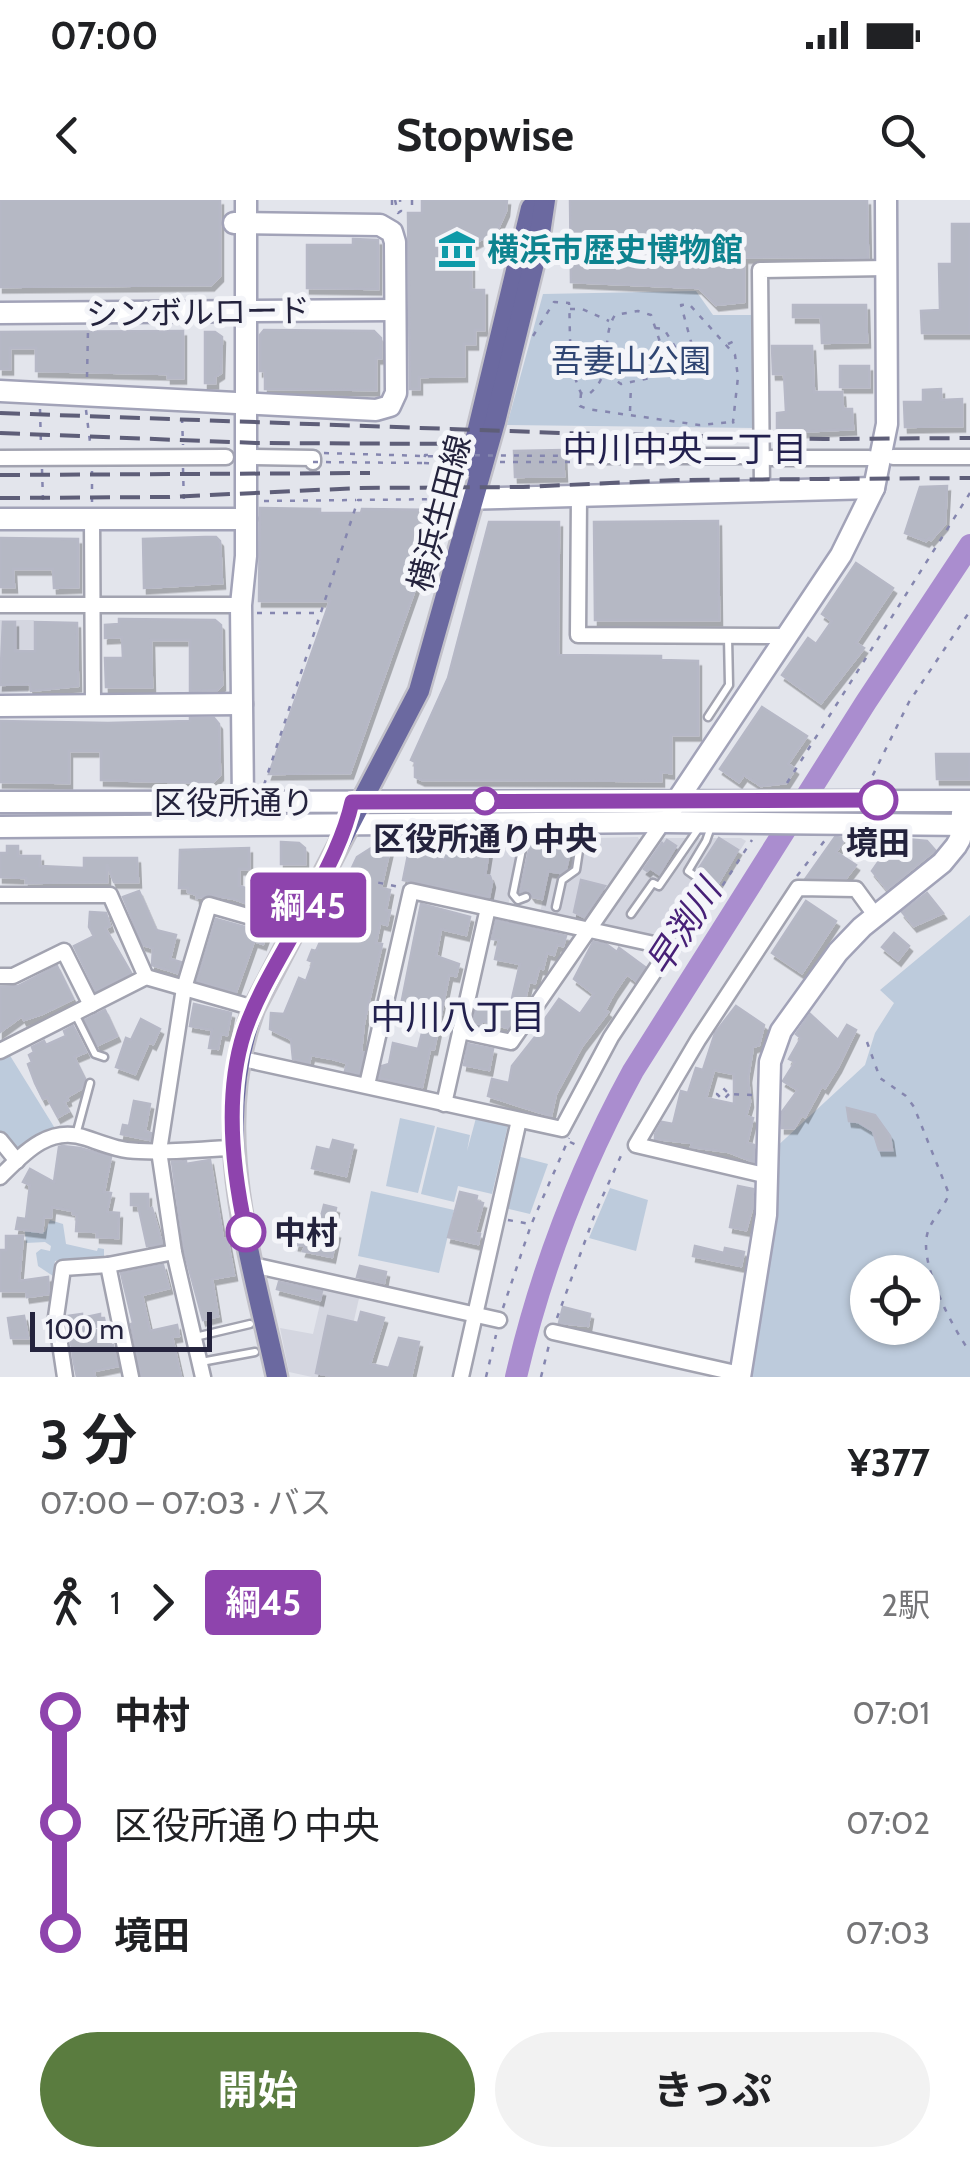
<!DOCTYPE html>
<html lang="ja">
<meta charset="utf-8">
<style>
body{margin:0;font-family:Cabin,"Noto Sans JP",sans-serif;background:#f2f2f2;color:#202124;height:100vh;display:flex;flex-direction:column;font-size:38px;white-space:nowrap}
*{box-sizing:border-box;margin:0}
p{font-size:32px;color:#757577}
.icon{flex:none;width:55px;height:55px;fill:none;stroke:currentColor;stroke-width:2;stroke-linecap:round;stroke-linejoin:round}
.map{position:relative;height:1177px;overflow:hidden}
.sheet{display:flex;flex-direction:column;background:#fff;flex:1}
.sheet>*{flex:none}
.badge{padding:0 20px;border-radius:8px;font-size:35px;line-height:65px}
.tools{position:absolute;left:850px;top:1055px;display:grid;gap:20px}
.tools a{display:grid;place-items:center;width:90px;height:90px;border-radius:50%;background:#fff;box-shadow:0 2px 8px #0004;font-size:50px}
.scale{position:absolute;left:30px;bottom:25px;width:182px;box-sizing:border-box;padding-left:10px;border:5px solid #24233d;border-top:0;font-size:28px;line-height:35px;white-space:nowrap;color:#24233d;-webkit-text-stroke:8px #f4f5f9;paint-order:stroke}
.map>.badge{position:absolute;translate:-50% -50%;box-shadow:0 0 0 5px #fff}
.legs{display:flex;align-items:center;gap:15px;height:110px;padding:0 40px;font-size:32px}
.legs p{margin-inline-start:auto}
.overview{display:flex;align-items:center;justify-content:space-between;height:170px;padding:0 40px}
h1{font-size:55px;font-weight:700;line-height:75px}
.action{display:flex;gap:20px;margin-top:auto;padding:20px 40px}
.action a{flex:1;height:115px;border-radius:60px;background:#5a7c3f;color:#fff;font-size:40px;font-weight:700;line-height:115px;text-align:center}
.action a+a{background:#f2f2f2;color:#202124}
ul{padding:0 40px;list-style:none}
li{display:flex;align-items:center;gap:35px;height:110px;font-size:38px}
li i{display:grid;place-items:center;width:15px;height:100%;margin:0 12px;background:currentColor}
li i::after{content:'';width:25px;height:25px;margin:-12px;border:8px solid;border-radius:50%;background:#fff}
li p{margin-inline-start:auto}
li:first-child i{background:linear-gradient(#0000 50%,currentColor 0)}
li:last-child i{background:linear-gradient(currentColor 50%,#0000 0)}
.status{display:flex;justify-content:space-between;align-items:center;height:70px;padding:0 50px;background:#fff;direction:ltr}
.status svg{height:28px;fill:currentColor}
header{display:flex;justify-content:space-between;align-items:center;height:130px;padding:0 40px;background:#fff;font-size:45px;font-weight:700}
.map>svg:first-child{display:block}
.built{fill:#d4d6e0}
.green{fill:#bdcbdc;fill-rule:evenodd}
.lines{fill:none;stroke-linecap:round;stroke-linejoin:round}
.river{stroke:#aa8dcf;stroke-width:22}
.building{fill:#b5b8c4;stroke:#b6b8c6;stroke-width:2.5;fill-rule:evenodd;filter:url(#shadow)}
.lane-casing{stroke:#a2a3b0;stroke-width:11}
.street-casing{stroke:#a2a3b0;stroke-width:19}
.secondary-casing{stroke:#a2a3b8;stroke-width:25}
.primary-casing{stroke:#c2c1c9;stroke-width:25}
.path{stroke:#8586af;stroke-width:2.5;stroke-dasharray:5 8;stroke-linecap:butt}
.lane{stroke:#fff;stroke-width:6}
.street{stroke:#fff;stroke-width:14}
.secondary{stroke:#fff;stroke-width:20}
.primary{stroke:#6b69a0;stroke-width:20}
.rail{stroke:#5e5e78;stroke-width:4;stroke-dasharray:20 10;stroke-linecap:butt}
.path-bridge{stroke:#8586af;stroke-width:2.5;stroke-dasharray:5 8;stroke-linecap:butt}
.line-1-casing{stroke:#fff;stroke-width:22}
.line-1{stroke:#8e44ad;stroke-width:15}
.stop-1-dot{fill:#fff;stroke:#8e44ad;stroke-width:5}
.labels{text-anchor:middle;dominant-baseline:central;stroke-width:10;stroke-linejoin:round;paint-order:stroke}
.culture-label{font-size:32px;font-weight:bold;fill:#0d838f;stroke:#f4f5f9;text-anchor:start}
.street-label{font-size:32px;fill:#24233d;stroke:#f4f5f9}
.park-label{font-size:32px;fill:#2f4572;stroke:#f4f5f9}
.stop-label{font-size:32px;font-weight:bold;fill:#24233d;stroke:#f4f5f9}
.neighbourhood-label{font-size:35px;fill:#22204e;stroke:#f4f5f9}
.water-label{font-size:35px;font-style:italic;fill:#472077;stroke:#f4f5f9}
</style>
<div class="status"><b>07:00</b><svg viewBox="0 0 49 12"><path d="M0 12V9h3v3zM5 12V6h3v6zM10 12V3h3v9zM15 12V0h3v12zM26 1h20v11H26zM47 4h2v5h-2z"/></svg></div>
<header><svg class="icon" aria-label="back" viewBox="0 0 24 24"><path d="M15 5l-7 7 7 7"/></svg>Stopwise<svg class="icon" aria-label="search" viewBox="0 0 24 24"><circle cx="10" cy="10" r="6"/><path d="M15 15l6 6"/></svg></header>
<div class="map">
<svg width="970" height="1177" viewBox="0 0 970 1177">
<defs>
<filter id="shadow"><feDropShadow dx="3" dy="5.5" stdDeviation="0" flood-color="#0004"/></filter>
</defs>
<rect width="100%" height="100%" fill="#e3e5ec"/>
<g class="built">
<polygon points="0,420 34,420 34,449 1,450 28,451 28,492 0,493"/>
<polygon points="638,637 641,644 588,720 582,722 540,713 556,639"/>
<polygon points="656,638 741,638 746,641 679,745 602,726 600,721"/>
<polygon points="522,640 508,706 469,698 481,641"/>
<polygon points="324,1087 360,1094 341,1177 312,1177 289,1172 280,1128 313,1134"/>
</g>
<g class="green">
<polygon points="696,91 713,115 753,115 755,228 507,225 543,94"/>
<path d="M970,715V1177H745L773,950L865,865L875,833L894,803L880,790ZM868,1072H922V1128H868Z"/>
<polygon points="9,854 56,930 33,939 17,953 0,931 0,856"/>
<polygon points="400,918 435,926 418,993 386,986"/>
<polygon points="476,918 508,925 492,994 458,986 454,1002 421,994 437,927 470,935 467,951"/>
<polygon points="517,956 548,964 530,1014 505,1008"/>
<polygon points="610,988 648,1000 636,1051 589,1038"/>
<polygon points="371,991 454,1010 439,1073 358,1056"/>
<polygon points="50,1020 63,1024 66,1044 97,1051 98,1048 104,1049 104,1057 55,1061 53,1076 38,1066 36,1053 41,1049 50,1051 51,1046 45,1042 26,1043 25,1031 45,1032"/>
</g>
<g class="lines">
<path class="river" d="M516,1177C541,1069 580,968 633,871L866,502L970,345"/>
</g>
<g class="building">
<polygon points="0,0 220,0 220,76 211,85 0,87"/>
<polygon points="422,0 507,0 506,11 497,31 471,45 471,90 484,90 484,130 475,130 475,144 464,144 464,176 419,177 419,189 410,189 408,13 422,13"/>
<polygon points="570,0 867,0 868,58 744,57 744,102 716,105 699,88 571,82"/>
<polygon points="952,24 970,24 970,133 922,133 921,111 940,110 939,64 952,64"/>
<polygon points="353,39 378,40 378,89 307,88 307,45 353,45"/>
<polygon points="793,105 866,105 867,142 822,143 821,117 793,117"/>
<polygon points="264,130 374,131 381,138 381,158 376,158 376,190 265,189 265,171 260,171 260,135"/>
<polygon points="183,131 183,178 168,178 168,174 36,171 36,148 10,148 10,169 0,169 0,132"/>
<polygon points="205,132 215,132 222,137 221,173 215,177 215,183 205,183"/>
<polygon points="772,146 812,146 814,192 842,192 843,209 852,209 853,229 797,232 797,229 777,229 777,213 786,212 784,174 773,174"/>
<rect x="840" y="166" width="29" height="21"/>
<polygon points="941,189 941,200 962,199 962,226 905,227 904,202 923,202 923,190"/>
<polygon points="563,250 564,276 515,277 514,251"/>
<polygon points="947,286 945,324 931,340 929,338 926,341 905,333 920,287"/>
<polygon points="260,308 320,309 320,313 361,313 362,309 443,310 350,573 269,574 330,401 259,401"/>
<polygon points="718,321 719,420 595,420 594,322"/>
<polygon points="489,322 559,322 558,455 661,456 661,460 698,461 698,535 671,535 671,573 661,572 661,581 422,580 415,577 415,562 411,560 448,478"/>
<polygon points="205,337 216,337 220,341 222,383 144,388 143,339"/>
<polygon points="0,338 78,339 78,387 54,388 53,369 13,369 14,387 0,387"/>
<polygon points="856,363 893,388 856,443 864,448 821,503 782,475 808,438 816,444 832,421 822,414"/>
<polygon points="119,419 215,420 221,425 222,485 217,490 190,491 190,440 151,440 152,487 106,487 105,458 123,458 122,437 105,438 105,425 119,424"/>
<polygon points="3,422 15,422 15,451 35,451 35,422 77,423 78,486 31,491 30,484 0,485"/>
<polygon points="762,507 807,536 788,564 795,569 786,583 761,586 744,575 739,582 720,569"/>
<polygon points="190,518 214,518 219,524 220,575 212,583 101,580 101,551 69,551 69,583 0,582 0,521 108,523 190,521"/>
<polygon points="936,554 970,554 970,579 937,579"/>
<polygon points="835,637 845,638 836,652 856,665 846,678 806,678"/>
<polygon points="719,638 738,650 718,683 698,670"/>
<polygon points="895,638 927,641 935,650 887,689 872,671"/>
<polygon points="667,640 676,646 659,674 650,668 647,671 644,669 662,643 664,645"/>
<polygon points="531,641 571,647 566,669 560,673 548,671 542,699 533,697 528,690 520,692"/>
<polygon points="281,642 299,643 305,648 305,664 281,664"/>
<polygon points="459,643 489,650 485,675 490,676 492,682 489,697 403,680 410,645 426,648 425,655 445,660 448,645 458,647"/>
<polygon points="391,644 381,688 390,690 386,710 390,711 387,725 380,723 376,743 382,744 364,823 361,851 364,852 359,874 345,871 347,863 333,859 311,855 309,863 293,859 291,839 270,829 271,813 284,814 299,778 306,781 313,762 308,760 312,750 316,751 324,733 332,736 339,717 334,715 343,687 357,657 376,645"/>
<polygon points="7,646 18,646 18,656 40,656 40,666 84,668 84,658 137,658 138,682 114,682 107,664 107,682 26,683 26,678 0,677 0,653 7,653"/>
<polygon points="249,648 249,669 239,669 239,686 287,701 282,715 234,699 211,695 197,698 197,695 188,692 188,688 179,688 180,650"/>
<polygon points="581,680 605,686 584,717 574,712"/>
<polygon points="139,691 156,730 176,735 170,759 181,762 177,773 152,765 153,748 143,745 123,697"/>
<polygon points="927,693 943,713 914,726 902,712"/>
<polygon points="806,701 836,721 802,773 772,753"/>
<polygon points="421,704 470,717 466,735 441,729 436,756 459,764 456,776 449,775 434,849 430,849 422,887 379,878 382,866 389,864 393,843 418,849 425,821 399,815"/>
<polygon points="90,712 106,713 110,726 105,728 131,773 96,791 74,746 94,736 89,727"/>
<polygon points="216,719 267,733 263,744 254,741 236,792 197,781"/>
<polygon points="496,720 566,736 563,746 557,745 554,755 547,753 543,769 539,768 535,783 529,782 524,804 521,804 508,828 482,821 481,825 473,823 478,799 510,807 520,764 495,759 499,740 492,739"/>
<polygon points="894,733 909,746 898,760 882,747"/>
<polygon points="593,742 606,744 617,752 619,748 645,767 636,781 627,774 614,793 605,810 608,812 582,846 556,894 551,916 488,896 492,879 509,883 512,866 542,828 540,826 559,799 580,814 594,794 574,779"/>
<polygon points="57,766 73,799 42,814 24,820 22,816 0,832 0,787 18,786"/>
<polygon points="194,804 231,813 227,835 221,834 218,849 209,848 212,830 190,826"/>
<path d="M736,806L764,825L759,845L753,847L748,877L750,902L746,916L753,918L747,943L754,945V962L729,952L691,947L692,943L655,939V934L662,922L673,924L681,891L688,893L696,868L703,870L715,833ZM714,870L734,874V904L706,898Z"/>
<polygon points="105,810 117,836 98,845 85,820"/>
<polygon points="810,814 838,840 847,825 856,830 838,867 825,888 822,886 805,917 802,915 794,928 782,928 782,912 798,890 783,881 795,862 789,859 801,838 796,834"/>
<polygon points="141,819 160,829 153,844 149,842 135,874 116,867 126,838 131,840"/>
<polygon points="73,826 86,852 74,857 85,879 81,889 67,897 68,900 64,902 69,911 58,917 47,897 43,899 35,883 28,864 32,862 29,855 34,852 32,847 44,841 46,845 66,836 64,831"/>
<polygon points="468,844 493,849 489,870 464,865"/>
<polygon points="134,901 150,904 145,931 151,933 150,940 121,934 123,925 129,926"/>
<polygon points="847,908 875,915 890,936 892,950 879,950 873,931 858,922 849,921"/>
<polygon points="333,940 353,945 346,976 312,968 317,947 330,950"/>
<polygon points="62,946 80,948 111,957 104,992 111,993 107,1012 119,1013 118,1038 97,1037 97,1032 76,1031 77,1015 73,1014 73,1011 52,1007 51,1017 44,1017 42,1032 16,1029 18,1018 26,1019 30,985 23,982 30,969 54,982 59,947"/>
<polygon points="210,960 223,1039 227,1038 234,1075 212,1079 218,1116 203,1120 184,1050 172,962 186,961 186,964"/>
<polygon points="738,986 753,989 752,1009 746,1030 730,1027"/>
<polygon points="460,992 477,996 476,1001 483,1003 475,1033 480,1034 478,1044 448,1037"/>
<polygon points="131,994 148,994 148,1009 152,1008 162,1044 147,1046 138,1005 131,1005"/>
<polygon points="324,1005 336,1008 331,1032 337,1033 332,1057 303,1051 305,1046 296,1045 300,1028 318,1029"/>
<polygon points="6,1036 23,1036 19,1081 48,1077 49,1094 27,1097 26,1091 0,1091 0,1050 6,1050"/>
<polygon points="695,1046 724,1053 725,1048 744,1052 741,1066 693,1056"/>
<polygon points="163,1065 169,1088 142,1095 150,1131 177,1125 179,1136 172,1137 181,1177 141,1177 131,1124 133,1123 121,1073"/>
<polygon points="360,1066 386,1072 384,1083 357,1077"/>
<polygon points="279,1082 322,1091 320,1100 277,1089"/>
<polygon points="563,1107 590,1114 588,1126 559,1123"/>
<polygon points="361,1112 384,1118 370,1164 389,1168 399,1138 419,1142 411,1177 336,1177 316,1173 328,1116 358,1123"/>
<polygon points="82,1114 82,1118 100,1114 100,1118 104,1118 109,1145 113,1145 118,1166 94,1171 95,1177 77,1177 74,1163 67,1116"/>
<polygon points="24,1116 28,1138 11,1138 8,1118"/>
</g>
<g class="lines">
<g class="lane-casing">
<g id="lane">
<polyline points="708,517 729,485 728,437"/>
<polyline points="526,697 518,700 513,694 527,625"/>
<polyline points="556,707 562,680 576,670 583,624"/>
<polyline points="631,714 653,683 659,686 699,628"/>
<polyline points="669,731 702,681 688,671 706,641 712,624"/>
<polyline points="75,814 95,854 104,857"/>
<polyline points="76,935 90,883"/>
<polyline points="195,1137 250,1124"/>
<polyline points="201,1162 255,1152"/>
</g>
</g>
<g class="street-casing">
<g id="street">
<polyline points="588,256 748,256"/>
<polyline points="254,257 313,258 313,262"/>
<polyline points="893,257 970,257"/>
<polyline points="0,258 226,257"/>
<polyline points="770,258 869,258"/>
<polyline points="762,289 760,70 886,68"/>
<polyline points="579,296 578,435 787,436"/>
<polyline points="92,319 93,504"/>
<polyline points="0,405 241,405"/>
<polyline points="0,695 110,695 146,777"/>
<polyline points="0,776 13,776 64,751 91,805"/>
<polyline points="460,831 511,842 663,622"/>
<polyline points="0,851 146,777 254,808"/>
<polyline points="238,858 562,929 611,837 666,754 663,746 411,691 367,885"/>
<polyline points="444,904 488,708"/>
<polyline points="0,940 17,961"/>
<polyline points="768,976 636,945 698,840 798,688 856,689 875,715"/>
<path d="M0,977C24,953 49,925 86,938C104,944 120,951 139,951C170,953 202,949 232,948"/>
<polyline points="108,1065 131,1177"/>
<polyline points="253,1065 499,1120"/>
<polyline points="553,1132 740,1174"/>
<polyline points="65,1177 56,1117 63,1068 108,1065 174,1052"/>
<polyline points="203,1177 174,1052 159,951 184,788 209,705 296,730"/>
<polyline points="461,1177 519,920"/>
</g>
</g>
<g class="secondary-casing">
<g id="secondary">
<polyline points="0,113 395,110"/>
<polyline points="0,191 376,210 390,206 396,193 395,42 392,32 380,25 234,23"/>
<polyline points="461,299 874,288"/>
<polyline points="0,319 246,319"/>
<polyline points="0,506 242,504"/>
<polyline points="0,602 970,601"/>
<polyline points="243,602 241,405 246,356 246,0"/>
<polyline points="672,608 841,355 874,288 887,224 886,0"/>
<polyline points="0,627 663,622 970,625"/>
<polyline points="740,1177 766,1015 770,862 781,831 838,752 862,727 942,663 956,646 960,639 962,613"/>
</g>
</g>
<g class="primary-casing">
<g id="primary">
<polyline points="469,266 531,8"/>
<path d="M277,1177C251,1055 208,930 254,808L419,491L495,222L538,47L545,0"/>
</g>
</g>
<g class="path">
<polyline points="392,0 392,11"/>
<polyline points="395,0 398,13 401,11 400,0"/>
<polyline points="412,0 412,8"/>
<polyline points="570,109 582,109 609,121"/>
<polyline points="655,128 664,129 682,158 688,159 693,149 681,105 689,104 735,155 738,177 733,222 742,242"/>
<path d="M533,136L554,102L569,103C571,134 567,164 581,193L589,194C616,173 599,140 615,115L638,111L651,115L661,145L663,169L650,178L621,184L608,175L607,162"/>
<polyline points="728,144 739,139"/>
<polyline points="87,177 88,130"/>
<polyline points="581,193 580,206 587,209 699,225 732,222"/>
<polyline points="40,209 41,246"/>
<polyline points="86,210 90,242"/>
<polyline points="630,211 631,185"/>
<polyline points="182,218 183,245"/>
<polyline points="324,253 456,257"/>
<polyline points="500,262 577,262"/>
<polyline points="424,263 452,264"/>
<polyline points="183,268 184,305"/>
<polyline points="42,269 43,301"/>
<polyline points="264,301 356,300"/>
<polyline points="92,302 92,270"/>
<polyline points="257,413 319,413"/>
<polyline points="787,583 970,293"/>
<polyline points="264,585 358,300 447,299"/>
<polyline points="867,587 909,502 970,411"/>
<polyline points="340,675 400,687"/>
<polyline points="797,676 826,639"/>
<polyline points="680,751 752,640"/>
<path d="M867,842L880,878L906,896L914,907L949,994C944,1008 930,1021 927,1035C920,1066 952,1127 970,1152"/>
<polyline points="729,894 723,900 717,894 723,888 729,894 754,895"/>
<polyline points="570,942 580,947"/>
<polyline points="508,1020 530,1024"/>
<polyline points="503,1108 531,1025 569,938"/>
<polyline points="557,1118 596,1011 624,949"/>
<polyline points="486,1177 496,1135"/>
<polyline points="541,1177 549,1145"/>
</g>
<use href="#lane" class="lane"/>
<use href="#street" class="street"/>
<use href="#secondary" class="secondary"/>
<use href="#primary" class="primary"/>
<g class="rail">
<polyline points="0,213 563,233 824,239 970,238"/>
<polyline points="0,233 256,243 470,244"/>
<polyline points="0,275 370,273"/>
<polyline points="0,298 169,297 359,288 523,287 677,280 970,278"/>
</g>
<polyline class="path-bridge" points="313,262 424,263 425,255 588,256"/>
</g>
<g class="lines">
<g class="line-1-casing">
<path id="line-1" d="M246,1032C232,968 224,896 244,833C258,791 283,754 303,715C322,678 343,642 352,602L878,600"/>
</g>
<use href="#line-1" class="line-1"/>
</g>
<defs>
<g id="museum-bare" transform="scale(3)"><path d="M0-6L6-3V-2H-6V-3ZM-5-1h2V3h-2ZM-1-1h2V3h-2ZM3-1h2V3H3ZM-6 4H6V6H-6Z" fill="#0f9aa8" stroke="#f4f5f9" stroke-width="2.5" paint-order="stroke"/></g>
</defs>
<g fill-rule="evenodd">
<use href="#museum-bare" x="457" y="49"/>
</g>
<g class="stop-1-dot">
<circle cx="878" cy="600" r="18"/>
<circle cx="485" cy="601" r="12"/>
<circle cx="246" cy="1032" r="18"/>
</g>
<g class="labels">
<g class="culture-label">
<text x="487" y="49">横浜市歴史博物館</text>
</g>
<g class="street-label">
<text transform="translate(198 112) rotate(-1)">シンボルロード</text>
<text transform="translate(439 313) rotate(-75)">横浜生田線</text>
<text x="234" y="602">区役所通り</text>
</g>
<g class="park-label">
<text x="631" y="160">吾妻山公園</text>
</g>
<g class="stop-label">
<text x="485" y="638">区役所通り中央</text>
<text x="878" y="642">境田</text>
<text x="274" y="1032" text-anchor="start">中村</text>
</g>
<g class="neighbourhood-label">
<text x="685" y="248">中川中央二丁目</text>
<text x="458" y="816">中川八丁目</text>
</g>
<g class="water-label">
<text transform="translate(683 727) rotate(-57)">早渕川</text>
</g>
</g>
</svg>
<div class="tools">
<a><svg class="icon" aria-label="locate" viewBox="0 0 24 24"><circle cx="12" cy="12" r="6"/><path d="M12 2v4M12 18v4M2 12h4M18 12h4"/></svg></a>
</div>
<div class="scale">100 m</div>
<b class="badge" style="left:308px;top:705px;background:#8e44ad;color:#fff">綱45</b>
</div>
<section class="sheet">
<div class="overview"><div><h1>3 分</h1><p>07:00 – 07:03 · バス</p></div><b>¥377</b></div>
<div class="legs"><svg class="icon" aria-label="walk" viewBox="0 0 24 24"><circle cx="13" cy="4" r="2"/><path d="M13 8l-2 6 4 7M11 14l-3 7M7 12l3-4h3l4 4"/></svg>1<svg class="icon" aria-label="forward" viewBox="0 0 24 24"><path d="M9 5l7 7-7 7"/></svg><b class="badge" style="background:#8e44ad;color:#fff">綱45</b><p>2駅</p></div>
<ul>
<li><i style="color:#8e44ad"></i><b>中村</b><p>07:01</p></li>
<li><i style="color:#8e44ad"></i><span>区役所通り中央</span><p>07:02</p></li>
<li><i style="color:#8e44ad"></i><b>境田</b><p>07:03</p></li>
</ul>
<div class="action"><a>開始</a><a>きっぷ</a></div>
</section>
